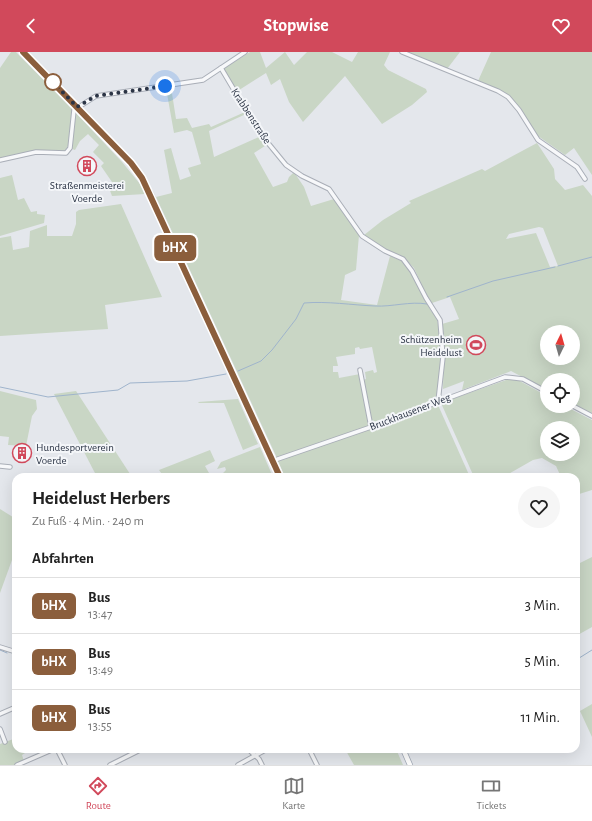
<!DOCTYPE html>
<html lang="de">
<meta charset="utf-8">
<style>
body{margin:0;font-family:"Alegreya Sans",sans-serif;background:#f6f6f6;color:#222;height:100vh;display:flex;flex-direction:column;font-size:15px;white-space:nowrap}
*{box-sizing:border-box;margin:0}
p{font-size:13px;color:#767676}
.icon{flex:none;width:22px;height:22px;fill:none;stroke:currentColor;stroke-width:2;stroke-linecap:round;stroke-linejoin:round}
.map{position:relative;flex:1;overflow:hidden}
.panel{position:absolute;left:12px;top:421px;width:568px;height:280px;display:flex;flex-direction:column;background:#fff;border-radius:12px;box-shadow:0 4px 16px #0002}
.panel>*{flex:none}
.badge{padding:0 8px;border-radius:6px;font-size:14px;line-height:26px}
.needle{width:26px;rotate:5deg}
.tools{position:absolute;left:540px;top:273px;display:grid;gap:8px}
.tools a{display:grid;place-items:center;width:40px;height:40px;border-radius:50%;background:#fff;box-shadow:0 4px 16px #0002;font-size:20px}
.you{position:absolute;width:20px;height:20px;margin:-10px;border:3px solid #fff;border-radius:50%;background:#1a73e8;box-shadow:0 0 0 6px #1a73e833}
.map>.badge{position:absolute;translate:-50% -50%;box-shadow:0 0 0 2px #fff}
h2{padding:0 20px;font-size:15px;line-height:36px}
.round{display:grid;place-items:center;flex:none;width:42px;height:42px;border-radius:21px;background:#f6f6f6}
.head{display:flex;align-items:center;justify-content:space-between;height:68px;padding:0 20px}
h1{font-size:19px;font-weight:700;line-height:30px}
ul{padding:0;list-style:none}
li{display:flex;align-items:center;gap:12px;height:56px;padding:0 20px;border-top:1px solid #e0e0e0}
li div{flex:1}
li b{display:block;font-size:15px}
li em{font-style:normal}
li .badge{min-width:44px;font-weight:700;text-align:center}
header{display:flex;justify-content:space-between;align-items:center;height:52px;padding:0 20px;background:#d1495b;color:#fff;font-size:18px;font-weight:700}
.tabs{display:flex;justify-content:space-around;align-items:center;height:56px;border-top:1px solid #e0e0e0;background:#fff;font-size:11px;color:#767676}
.tabs a{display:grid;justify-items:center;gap:2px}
.tabs .current{color:#d1495b}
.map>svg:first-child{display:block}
.green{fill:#c9d6c5;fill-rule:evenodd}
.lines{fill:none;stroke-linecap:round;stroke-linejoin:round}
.stream{stroke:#9fb4cc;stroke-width:1}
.minor-casing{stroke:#a9aeb7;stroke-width:5.5}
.major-casing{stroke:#a3abb8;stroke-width:6}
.minor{stroke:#f7f8fa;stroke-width:3.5}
.major{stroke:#fff;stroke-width:4.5}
.line-casing{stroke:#fff;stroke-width:9}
.line{stroke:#8b5e3c;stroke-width:6}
.walk{stroke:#2b3445;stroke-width:4;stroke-dasharray:0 7.2}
.stop-dot{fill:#fff;stroke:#8b5e3c;stroke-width:2}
.labels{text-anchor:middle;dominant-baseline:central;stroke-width:4;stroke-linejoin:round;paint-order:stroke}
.street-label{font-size:11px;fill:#2b3445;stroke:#f4f6f9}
.poi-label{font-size:11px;fill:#2b3445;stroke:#f4f6f9}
</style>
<header><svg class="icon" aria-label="back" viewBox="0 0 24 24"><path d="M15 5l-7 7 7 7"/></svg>Stopwise<svg class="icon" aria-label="heart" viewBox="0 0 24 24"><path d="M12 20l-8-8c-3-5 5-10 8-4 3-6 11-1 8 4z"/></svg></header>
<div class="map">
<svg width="592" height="713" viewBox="0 0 592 713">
<rect width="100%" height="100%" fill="#e4e7ec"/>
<g class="green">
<polygon points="11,0 16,0 72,57 68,94 64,100 39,98 0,107 0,16"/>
<polygon points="250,0 260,0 266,16 285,0 294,13 307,0 332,0 352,10 358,0 390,0 384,13 388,18 426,37 427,40 412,53 382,72 345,24 303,70 289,50 280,27 271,33 266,21 236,40 223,17"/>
<polygon points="408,0 460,0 447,17"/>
<polygon points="491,0 592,0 592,123 574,96 565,103 538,84 508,43 478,29"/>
<polygon points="171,35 176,67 187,66 192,76 209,72 211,75 245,60 246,62 209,79 214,105 261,84 268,92 254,101 273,135 287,130 289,125 294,120 304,135 311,154 334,147 359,183 356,218 345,223 341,248 377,253 390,204 402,209 411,220 431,259 437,265 441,300 440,334 436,344 429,351 376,373 371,371 363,328 366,327 365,320 373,318 374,321 377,320 372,295 360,297 359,295 355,296 355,302 336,305 338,314 333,314 333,320 338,320 339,326 360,322 370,375 277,406 156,145 172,141 164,98 171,96 180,128 191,124 188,116 201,112 192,80 187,78 174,81 166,36"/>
<polygon points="76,61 122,110 140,132 145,142 112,144 109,136 112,130 101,114 104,111 93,100 99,93 88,82 80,89 75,98 72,97"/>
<path d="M537,91L554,117L555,127L565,138L583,133L592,144V362L573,352V328H547V338L511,319L462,338L464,329L443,337L444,288L442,272L459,267L450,245L432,251L429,249L414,216L406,208L384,197L364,183L383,168L411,151L409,149L482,117L485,119ZM539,175L543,176L558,214L550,215L536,181L506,187L509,182ZM547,280H573V306H547Z"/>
<polygon points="12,123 18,148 24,146 31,160 37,159 37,162 45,163 44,171 0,184 0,126"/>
<polygon points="121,152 162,245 105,253 108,277 0,284 0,186 11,184 13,198 29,195 30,179 47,173 47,184 72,184 76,172 76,160 79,158"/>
<path d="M506,328H518L547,344V354H565L592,368V438L576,443V425H561L556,414L542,406L533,408L503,425H474L441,351ZM547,376H573V402H547Z"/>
<polygon points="0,339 36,348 37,357 32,364 26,394 8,393 9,385 0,384"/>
<polygon points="76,339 78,342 132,425 97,425 54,342"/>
<polygon points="238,347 258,392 243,398 224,351 199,351 198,350"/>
<polygon points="438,353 470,425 285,425 278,409"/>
<polygon points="260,395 273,425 225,425 223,421 226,418 225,415 217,417 221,410"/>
<polygon points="210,398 215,409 205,414 209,421 199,425 164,425 159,418"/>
<polygon points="0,457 16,467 16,497 0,541"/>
<polygon points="592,505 592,575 576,584 576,513"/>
<polygon points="592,652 592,685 580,659"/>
<polygon points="16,686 16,697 23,697 25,701 22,703 24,709 14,713 0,713 0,692"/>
<polygon points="345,697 396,697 403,713 354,713"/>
</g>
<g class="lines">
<g class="stream">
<polyline points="558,214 592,205"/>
<polyline points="447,245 493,229 555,215"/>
<path d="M238,319L261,309L272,298L296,267L304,251C328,249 351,253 375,254C392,255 410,249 427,252"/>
<polyline points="0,335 48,345 118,338 130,331 187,329 226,322"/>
<polyline points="0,598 7,601"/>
<polyline points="576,608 592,598"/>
</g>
<g class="minor-casing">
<g id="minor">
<polyline points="402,0 498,39 508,45 519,58 538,88 577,115 585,127"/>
<polyline points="221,16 259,80 286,113 302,124 329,137 362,184 385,199 403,207 412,219 426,246 440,268 443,305 438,350"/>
<polyline points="0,108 36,100 66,101 70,96 74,58 96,44 203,28 245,0"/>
<polyline points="360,318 371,375"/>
<polyline points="573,354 592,364"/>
<polyline points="272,409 371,375 505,325 523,327 547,340"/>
<polyline points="0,414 10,415"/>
<polyline points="0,595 16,600"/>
<polyline points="0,662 16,655"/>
<polyline points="0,677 5,690"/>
<polyline points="57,697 65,713"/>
<polyline points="248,697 259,707 262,713"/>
<polyline points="309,697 317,713"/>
<polyline points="17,713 54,697"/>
<polyline points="110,713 142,697"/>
<polyline points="238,713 267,697"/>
</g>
</g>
<g class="major-casing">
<g id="major">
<polyline points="23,0 131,111 151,142 280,425"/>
<polyline points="403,697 410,713"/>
</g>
</g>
<use href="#minor" class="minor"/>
<use href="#major" class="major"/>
</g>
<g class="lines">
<g class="line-casing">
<polyline id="line" points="23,0 131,111 142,126 280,425"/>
</g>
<use href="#line" class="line"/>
<polyline class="walk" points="53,30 77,55 96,44 165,34"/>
</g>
<defs>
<g id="building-ring" transform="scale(1)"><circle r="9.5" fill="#f4f6f9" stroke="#d1495b" stroke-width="1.5"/><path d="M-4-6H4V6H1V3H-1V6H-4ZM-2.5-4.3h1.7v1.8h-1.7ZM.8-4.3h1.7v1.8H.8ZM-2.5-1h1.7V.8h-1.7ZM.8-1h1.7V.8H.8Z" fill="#d1495b"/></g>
<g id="stadium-ring" transform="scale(1)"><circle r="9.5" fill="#f4f6f9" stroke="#d1495b" stroke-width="1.5"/><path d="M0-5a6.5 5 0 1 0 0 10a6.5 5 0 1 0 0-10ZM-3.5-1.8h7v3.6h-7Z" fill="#d1495b"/></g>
</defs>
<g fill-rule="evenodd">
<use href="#building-ring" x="87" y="114"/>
<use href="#stadium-ring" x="476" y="293"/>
<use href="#building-ring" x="22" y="401"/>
</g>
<circle class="stop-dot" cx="53" cy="30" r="8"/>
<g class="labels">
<g class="street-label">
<text transform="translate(251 64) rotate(57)">Krabbenstraße</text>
<text transform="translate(410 360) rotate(-21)">Bruckhausener Weg</text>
</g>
<g class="poi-label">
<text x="87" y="133">Straßenmeisterei<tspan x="87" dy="13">Voerde</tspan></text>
<text x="462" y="287" text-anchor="end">Schützenheim<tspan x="462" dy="13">Heidelust</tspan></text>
<text x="36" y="395" text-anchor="start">Hundesportverein<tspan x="36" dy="13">Voerde</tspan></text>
</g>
</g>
</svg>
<div class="tools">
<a><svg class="needle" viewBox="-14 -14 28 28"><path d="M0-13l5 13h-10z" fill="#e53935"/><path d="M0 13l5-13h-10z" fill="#767676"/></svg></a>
<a><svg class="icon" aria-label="locate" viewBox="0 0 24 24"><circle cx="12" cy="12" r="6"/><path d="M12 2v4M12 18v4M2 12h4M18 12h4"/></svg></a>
<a><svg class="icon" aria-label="layers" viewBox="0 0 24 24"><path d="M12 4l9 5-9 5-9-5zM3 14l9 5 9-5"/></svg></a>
</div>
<div class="you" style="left:165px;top:34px"></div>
<b class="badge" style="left:175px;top:196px;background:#8b5e3c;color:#fff">bHX</b>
<section class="panel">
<div class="head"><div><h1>Heidelust Herbers</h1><p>Zu Fuß · 4 Min. · 240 m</p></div><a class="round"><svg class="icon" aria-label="heart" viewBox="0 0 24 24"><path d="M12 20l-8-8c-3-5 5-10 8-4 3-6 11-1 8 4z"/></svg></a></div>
<h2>Abfahrten</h2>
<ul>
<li><span class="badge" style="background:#8b5e3c;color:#fff">bHX</span><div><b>Bus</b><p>13:47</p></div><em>3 Min.</em></li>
<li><span class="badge" style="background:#8b5e3c;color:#fff">bHX</span><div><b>Bus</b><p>13:49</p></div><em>5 Min.</em></li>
<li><span class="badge" style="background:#8b5e3c;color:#fff">bHX</span><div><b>Bus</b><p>13:55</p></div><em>11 Min.</em></li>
</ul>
</section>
</div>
<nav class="tabs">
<a class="current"><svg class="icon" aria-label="directions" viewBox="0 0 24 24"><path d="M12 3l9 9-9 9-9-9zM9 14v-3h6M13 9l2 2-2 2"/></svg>Route</a>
<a><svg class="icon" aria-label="map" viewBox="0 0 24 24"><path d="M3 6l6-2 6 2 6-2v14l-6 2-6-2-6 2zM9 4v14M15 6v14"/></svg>Karte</a>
<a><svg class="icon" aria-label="tickets" viewBox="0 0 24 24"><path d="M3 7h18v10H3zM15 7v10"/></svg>Tickets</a>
</nav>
